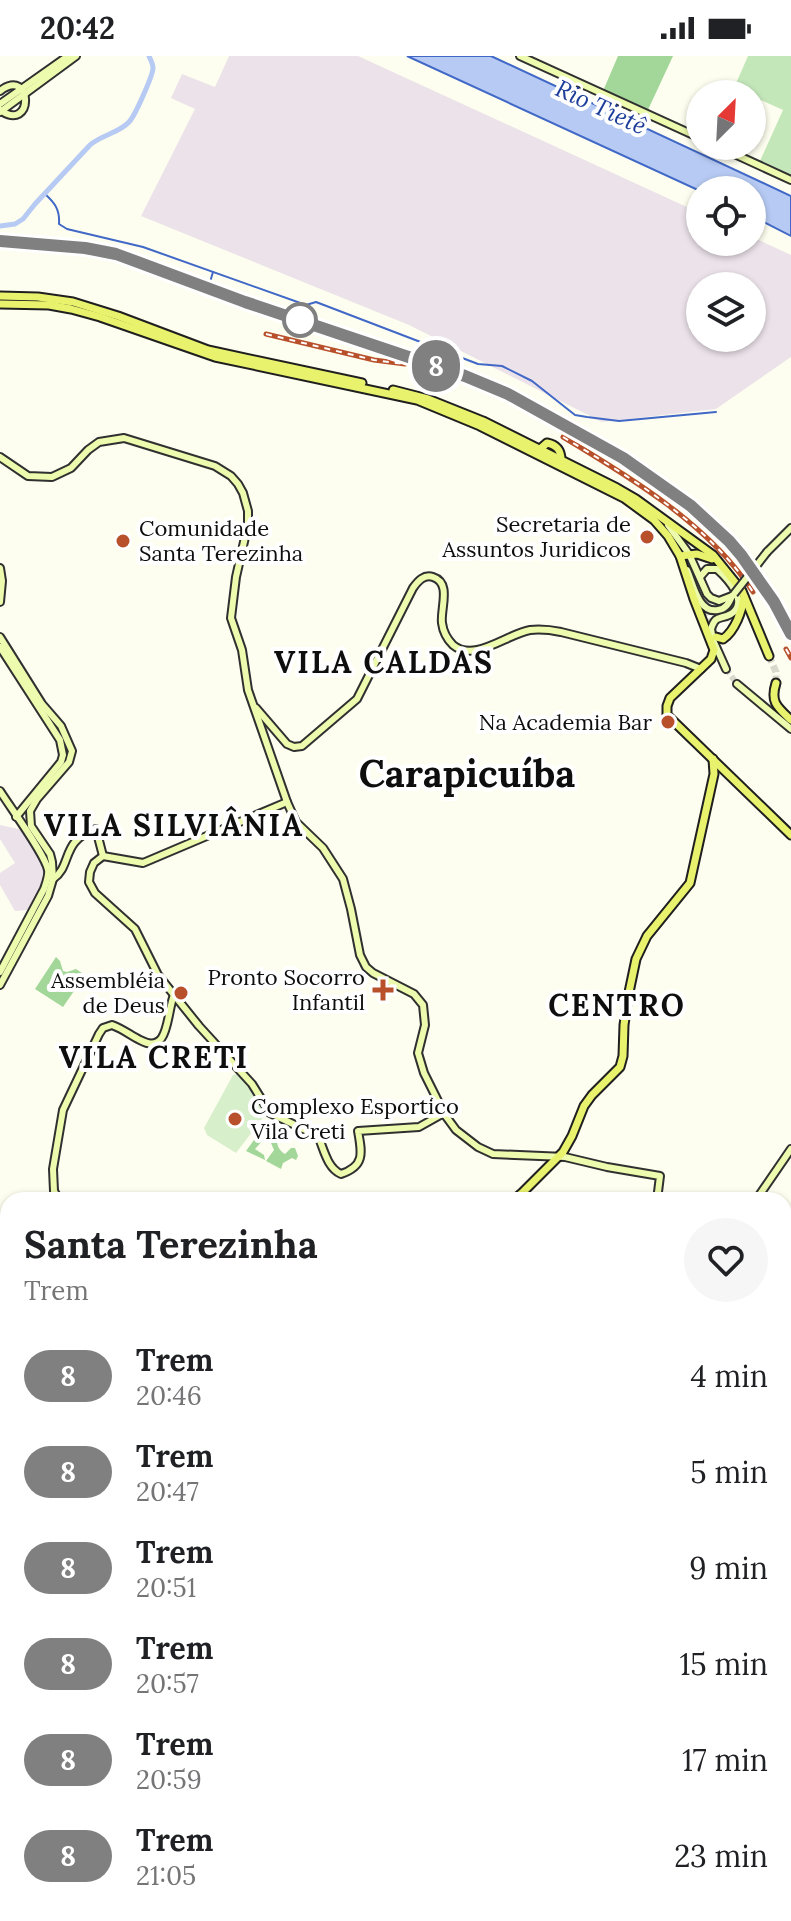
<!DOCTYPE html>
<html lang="pt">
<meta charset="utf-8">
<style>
body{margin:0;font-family:Lora,serif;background:#f6f6f6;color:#202124;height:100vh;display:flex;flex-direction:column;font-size:30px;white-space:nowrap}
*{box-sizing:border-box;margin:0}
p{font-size:26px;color:#757577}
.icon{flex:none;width:44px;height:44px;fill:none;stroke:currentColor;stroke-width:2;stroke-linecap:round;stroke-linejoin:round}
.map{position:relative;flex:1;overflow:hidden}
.drawer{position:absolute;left:0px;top:1136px;width:792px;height:730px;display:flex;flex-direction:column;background:#fff;border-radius:24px 24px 0 0;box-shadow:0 2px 6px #0004}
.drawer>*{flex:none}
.badge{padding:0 16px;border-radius:26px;font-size:28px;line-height:52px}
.needle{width:52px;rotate:24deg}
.tools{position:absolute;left:686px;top:24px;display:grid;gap:16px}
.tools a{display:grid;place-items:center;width:80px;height:80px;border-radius:50%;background:#fff;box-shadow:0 2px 6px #0004;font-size:40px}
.map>.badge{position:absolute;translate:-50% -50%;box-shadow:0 0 0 4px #fff}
.round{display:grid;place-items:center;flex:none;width:84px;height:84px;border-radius:42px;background:#f6f6f6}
.headline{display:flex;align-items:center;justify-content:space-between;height:136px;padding:0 24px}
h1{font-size:38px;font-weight:700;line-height:60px}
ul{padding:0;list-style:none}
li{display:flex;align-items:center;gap:24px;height:96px;padding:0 24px}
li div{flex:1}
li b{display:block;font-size:30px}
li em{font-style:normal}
li .badge{min-width:88px;font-weight:700;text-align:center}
.status{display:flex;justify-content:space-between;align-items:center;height:56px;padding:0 40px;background:#fff;direction:ltr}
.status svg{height:22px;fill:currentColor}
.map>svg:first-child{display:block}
.industrial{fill:#ece3ea;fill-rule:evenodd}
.green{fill:#c4e7ba}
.forest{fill:#a3d79a}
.pitch{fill:#d8efcc}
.water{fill:#b6caf3;stroke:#4168c7;stroke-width:2}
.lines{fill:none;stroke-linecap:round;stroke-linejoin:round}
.stream{stroke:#4168c7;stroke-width:2}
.river{stroke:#b6caf3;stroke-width:5}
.secondary-tunnel{stroke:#d9dacd;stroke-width:6;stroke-dasharray:6 3;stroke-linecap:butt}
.primary-tunnel{stroke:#d9dacd;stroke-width:7;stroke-dasharray:7 3.5;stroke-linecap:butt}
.secondary-casing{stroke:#303030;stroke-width:10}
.primary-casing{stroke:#1f1f1f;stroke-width:11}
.secondary{stroke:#ecfbae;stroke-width:6}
.primary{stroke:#e9f26c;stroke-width:7}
.rail-casing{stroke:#b8502c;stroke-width:5}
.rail{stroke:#fff;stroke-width:2;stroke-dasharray:6;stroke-linecap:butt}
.secondary-bridge-casing{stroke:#303030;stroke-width:10;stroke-linecap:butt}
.secondary-bridge{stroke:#ecfbae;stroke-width:6}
.line-casing{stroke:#fff;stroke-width:18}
.line{stroke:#808080;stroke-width:12}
.stop-dot{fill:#fff;stroke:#808080;stroke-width:4}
.poi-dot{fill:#b8502c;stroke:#fff;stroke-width:3}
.labels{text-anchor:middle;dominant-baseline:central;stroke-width:8;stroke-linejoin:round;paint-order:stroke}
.poi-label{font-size:22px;fill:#0e0e0e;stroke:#fff;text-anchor:end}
.water-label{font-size:24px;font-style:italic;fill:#1c3d9a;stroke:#fff}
.district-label{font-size:30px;font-weight:bold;letter-spacing:2px;fill:#0e0e0e;stroke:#fff}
.town-label{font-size:38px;font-weight:bold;fill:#0e0e0e;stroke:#fff}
</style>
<div class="status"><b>20:42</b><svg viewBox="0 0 49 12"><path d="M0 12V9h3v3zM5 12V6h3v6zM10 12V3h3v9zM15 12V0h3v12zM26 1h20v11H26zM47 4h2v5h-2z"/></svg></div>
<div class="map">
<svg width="791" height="1865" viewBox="0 0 791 1865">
<rect width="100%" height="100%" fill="#fdfeef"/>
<g class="industrial">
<path d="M229,0H358L700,157V186H752V181L791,199V301L716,353L602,366L409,269L141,160L195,53L171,42L182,18L215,31ZM700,230H752V282H700Z"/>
<polygon points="0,769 19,773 23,776 45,813 42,828 27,854 15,855 0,829 0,817 15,807 0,783"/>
</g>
<polygon class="green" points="748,0 791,0 791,121 759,107 783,54 752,40 752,38 734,32"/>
<g class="forest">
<polygon points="618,0 673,0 647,56 603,35"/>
<polygon points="56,901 60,905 63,915 67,916 76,913 85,919 63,951 35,933"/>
<path d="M268,1065L278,1070C277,1080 274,1092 285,1098L291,1092H295L298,1100L296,1104L292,1102L283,1107L281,1113L266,1105L274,1094L271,1087L265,1082L255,1093L264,1099L265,1104L246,1095Z"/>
</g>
<polygon class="pitch" points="240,1017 251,1030 268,1055 236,1097 207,1079 204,1072 233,1019"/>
<polygon class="water" points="407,0 491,0 791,140 791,180 752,160 752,134 700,135"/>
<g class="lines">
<g class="stream">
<path d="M45,138C55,147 60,154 59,168L67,173L143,191L306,249L316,246L478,308L502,310L532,325L575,359L587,361L619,365L716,356"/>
<polyline points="210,226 213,216"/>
</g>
<path class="river" d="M0,170L15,168L23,163L35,148L90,89C101,79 119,77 129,66C135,60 153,19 153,12C153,7 151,5 149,0"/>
<g class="secondary-tunnel">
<polyline points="704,545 715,578"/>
<polyline points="726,613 737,628"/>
</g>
<polyline class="primary-tunnel" points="769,600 776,616 776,627"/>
<g class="secondary-casing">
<g id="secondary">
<polyline points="520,0 700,82"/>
<path d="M0,35C33,10 34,78 0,54"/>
<polyline points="0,48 68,0"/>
<polyline points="0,56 76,0"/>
<polyline points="717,90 791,124"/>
<polyline points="0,401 28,420 52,421 71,412 88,394 99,386 124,382 215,410 231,420 238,428 243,437 248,455 248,468 236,521 231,562 242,594 248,634 287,746 296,766 323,792 343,823 351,853 360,899 366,911 373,917 414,938 423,949 425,969 418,997 424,1017 445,1059 456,1074 478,1091 493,1098 565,1101 607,1111 660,1120 657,1144"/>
<polyline points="668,469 689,498 707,538 711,542 719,545 732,540"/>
<polyline points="767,496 791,472"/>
<polyline points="0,512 2,525 0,546"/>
<path d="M687,514C693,527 698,558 718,554C726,553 729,547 732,540"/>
<path d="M700,521L707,513H717C727,522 750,546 731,558C720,564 716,558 711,573L713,584L726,613"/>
<polyline points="0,581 42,648 61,670 72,695 69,706 37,743 30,755 31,770 50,798 52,806 53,823 48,840 0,929"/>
<polyline points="0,591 60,684 63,699 61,706 16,761"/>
<polyline points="737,628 791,673"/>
<path d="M256,652L287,688L294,691L302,690L357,643L413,532C418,525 424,518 433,521C452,527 440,553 442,567C443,575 447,583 453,589C474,607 507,578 530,574C540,573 551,574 561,576L686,607L701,613"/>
<path d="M0,735C10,751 45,798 48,814C49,820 46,827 44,833L0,916"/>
<path d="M103,800L94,807L90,816L89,826L95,837L135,873L158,919L199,970L252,1028L270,1057L318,1080C324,1093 327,1112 341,1118C365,1110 362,1097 358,1075L419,1071L444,1057"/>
<polyline points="103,800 143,807 287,746"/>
<path d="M53,823C73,809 60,785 96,773L103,800"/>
<path d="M59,1144L54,1135L53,1113L63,1054L99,978L103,972L112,969C123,973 130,979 140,984C170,1000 166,958 174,939"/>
<polyline points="756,1144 791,1093"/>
<polyline points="784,1213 791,1210"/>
<polyline points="784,1322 791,1322"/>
<polyline points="0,1330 8,1332"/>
<polyline points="0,1400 8,1442"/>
<polyline points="0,1423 8,1463"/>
<polyline points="784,1547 791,1553"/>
<polyline points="784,1561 791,1560"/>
<polyline points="784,1568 791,1568"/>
<polyline points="784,1640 791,1650"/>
<polyline points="785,1641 791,1620"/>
<polyline points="784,1673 791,1670"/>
<polyline points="0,1692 8,1687"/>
<polyline points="0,1803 8,1808"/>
<polyline points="82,1858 92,1865"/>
<polyline points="438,1858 453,1865"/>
</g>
</g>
<g class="primary-casing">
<g id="primary">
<polyline points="0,240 38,241 73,246 118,260 208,294 362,327"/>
<polyline points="0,248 49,249 71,253 100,261 215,301 417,344 480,370 624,442 654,464 668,480 680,500 694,543 714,594 711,603 670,642 667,650 667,659 791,779"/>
<polyline points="393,334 428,343 483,365 617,432 636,443 713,499 742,535 769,600"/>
<path d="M539,394L547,387C557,389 561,394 561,404"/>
<polyline points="680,500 697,498 712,503"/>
<path d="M716,581L723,583C735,575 742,555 744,541"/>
<path d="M776,627C770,646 777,651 791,664"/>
<polyline points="511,1144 515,1143 522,1137 563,1096 572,1080 584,1050 592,1039 620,1011 623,1000 624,969 628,941 636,903 647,880 690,827 714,718 713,703"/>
<polyline points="315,1865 316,1858"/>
</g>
</g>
<use href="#secondary" class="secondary"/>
<use href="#primary" class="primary"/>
<g class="rail-casing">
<g id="rail">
<polyline points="0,185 85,192 116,198 245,246 465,320 508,338 623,402 657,425 691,450 729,485 746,505 774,546 791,577"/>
<polyline points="266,278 374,304 405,308"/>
<path d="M563,381C630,421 710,469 753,536"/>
<polyline points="786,593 791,602"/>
</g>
</g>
<use href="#rail" class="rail"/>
<g class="secondary-bridge-casing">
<polyline id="secondary-bridge" points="734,538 767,496"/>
</g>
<use href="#secondary-bridge" class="secondary-bridge"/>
</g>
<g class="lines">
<g class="line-casing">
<polyline id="line" points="0,185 85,192 116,198 245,246 465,320 508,338 623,402 691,450 729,485 741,499 774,546 791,578"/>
</g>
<use href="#line" class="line"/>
</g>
<circle class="stop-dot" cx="300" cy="264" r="16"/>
<g class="poi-dot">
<circle cx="647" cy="481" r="8"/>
<circle cx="123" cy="485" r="8"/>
<circle cx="668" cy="666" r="8"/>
<path d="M379 922h8v8h8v8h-8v8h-8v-8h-8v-8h8z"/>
<circle cx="181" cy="937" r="8"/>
<circle cx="235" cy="1063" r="8"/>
</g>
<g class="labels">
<g class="poi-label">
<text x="631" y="468">Secretaria de<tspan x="631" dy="25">Assuntos Juridicos</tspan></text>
<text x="139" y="472" text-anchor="start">Comunidade<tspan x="139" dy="25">Santa Terezinha</tspan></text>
<text x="652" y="666">Na Academia Bar</text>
<text x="365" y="921">Pronto Socorro<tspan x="365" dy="25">Infantil</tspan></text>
<text x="165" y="924">Assembléia<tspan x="165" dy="25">de Deus</tspan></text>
<text x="251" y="1050" text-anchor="start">Complexo Esportico<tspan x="251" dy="25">Vila Creti</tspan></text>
</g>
<g class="water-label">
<text transform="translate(601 51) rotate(25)">Rio Tietê</text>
</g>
<g class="district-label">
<text x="384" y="606">VILA CALDAS</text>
<text x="174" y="769">VILA SILVIÂNIA</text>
<text x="617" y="949">CENTRO</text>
<text x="154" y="1001">VILA CRETI</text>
</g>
<g class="town-label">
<text x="467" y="717">Carapicuíba</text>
</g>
</g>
</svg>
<div class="tools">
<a><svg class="needle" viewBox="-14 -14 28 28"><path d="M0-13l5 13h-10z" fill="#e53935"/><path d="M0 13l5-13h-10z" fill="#757577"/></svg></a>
<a><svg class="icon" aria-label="locate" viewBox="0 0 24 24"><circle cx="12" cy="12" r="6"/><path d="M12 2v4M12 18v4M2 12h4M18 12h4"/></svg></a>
<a><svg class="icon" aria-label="layers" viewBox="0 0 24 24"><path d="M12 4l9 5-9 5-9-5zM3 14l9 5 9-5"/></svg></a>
</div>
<b class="badge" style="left:436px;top:310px;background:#808080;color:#fff">8</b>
<section class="drawer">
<div class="headline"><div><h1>Santa Terezinha</h1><p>Trem</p></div><a class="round"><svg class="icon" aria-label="heart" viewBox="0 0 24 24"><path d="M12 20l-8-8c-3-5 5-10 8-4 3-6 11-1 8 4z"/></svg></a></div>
<ul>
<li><span class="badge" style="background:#808080;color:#fff">8</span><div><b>Trem</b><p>20:46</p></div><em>4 min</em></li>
<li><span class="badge" style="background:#808080;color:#fff">8</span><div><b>Trem</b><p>20:47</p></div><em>5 min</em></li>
<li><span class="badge" style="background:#808080;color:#fff">8</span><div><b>Trem</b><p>20:51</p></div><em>9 min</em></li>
<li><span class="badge" style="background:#808080;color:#fff">8</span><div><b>Trem</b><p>20:57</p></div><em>15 min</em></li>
<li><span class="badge" style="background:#808080;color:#fff">8</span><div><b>Trem</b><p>20:59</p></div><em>17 min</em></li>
<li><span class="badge" style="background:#808080;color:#fff">8</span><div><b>Trem</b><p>21:05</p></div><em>23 min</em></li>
</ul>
</section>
</div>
